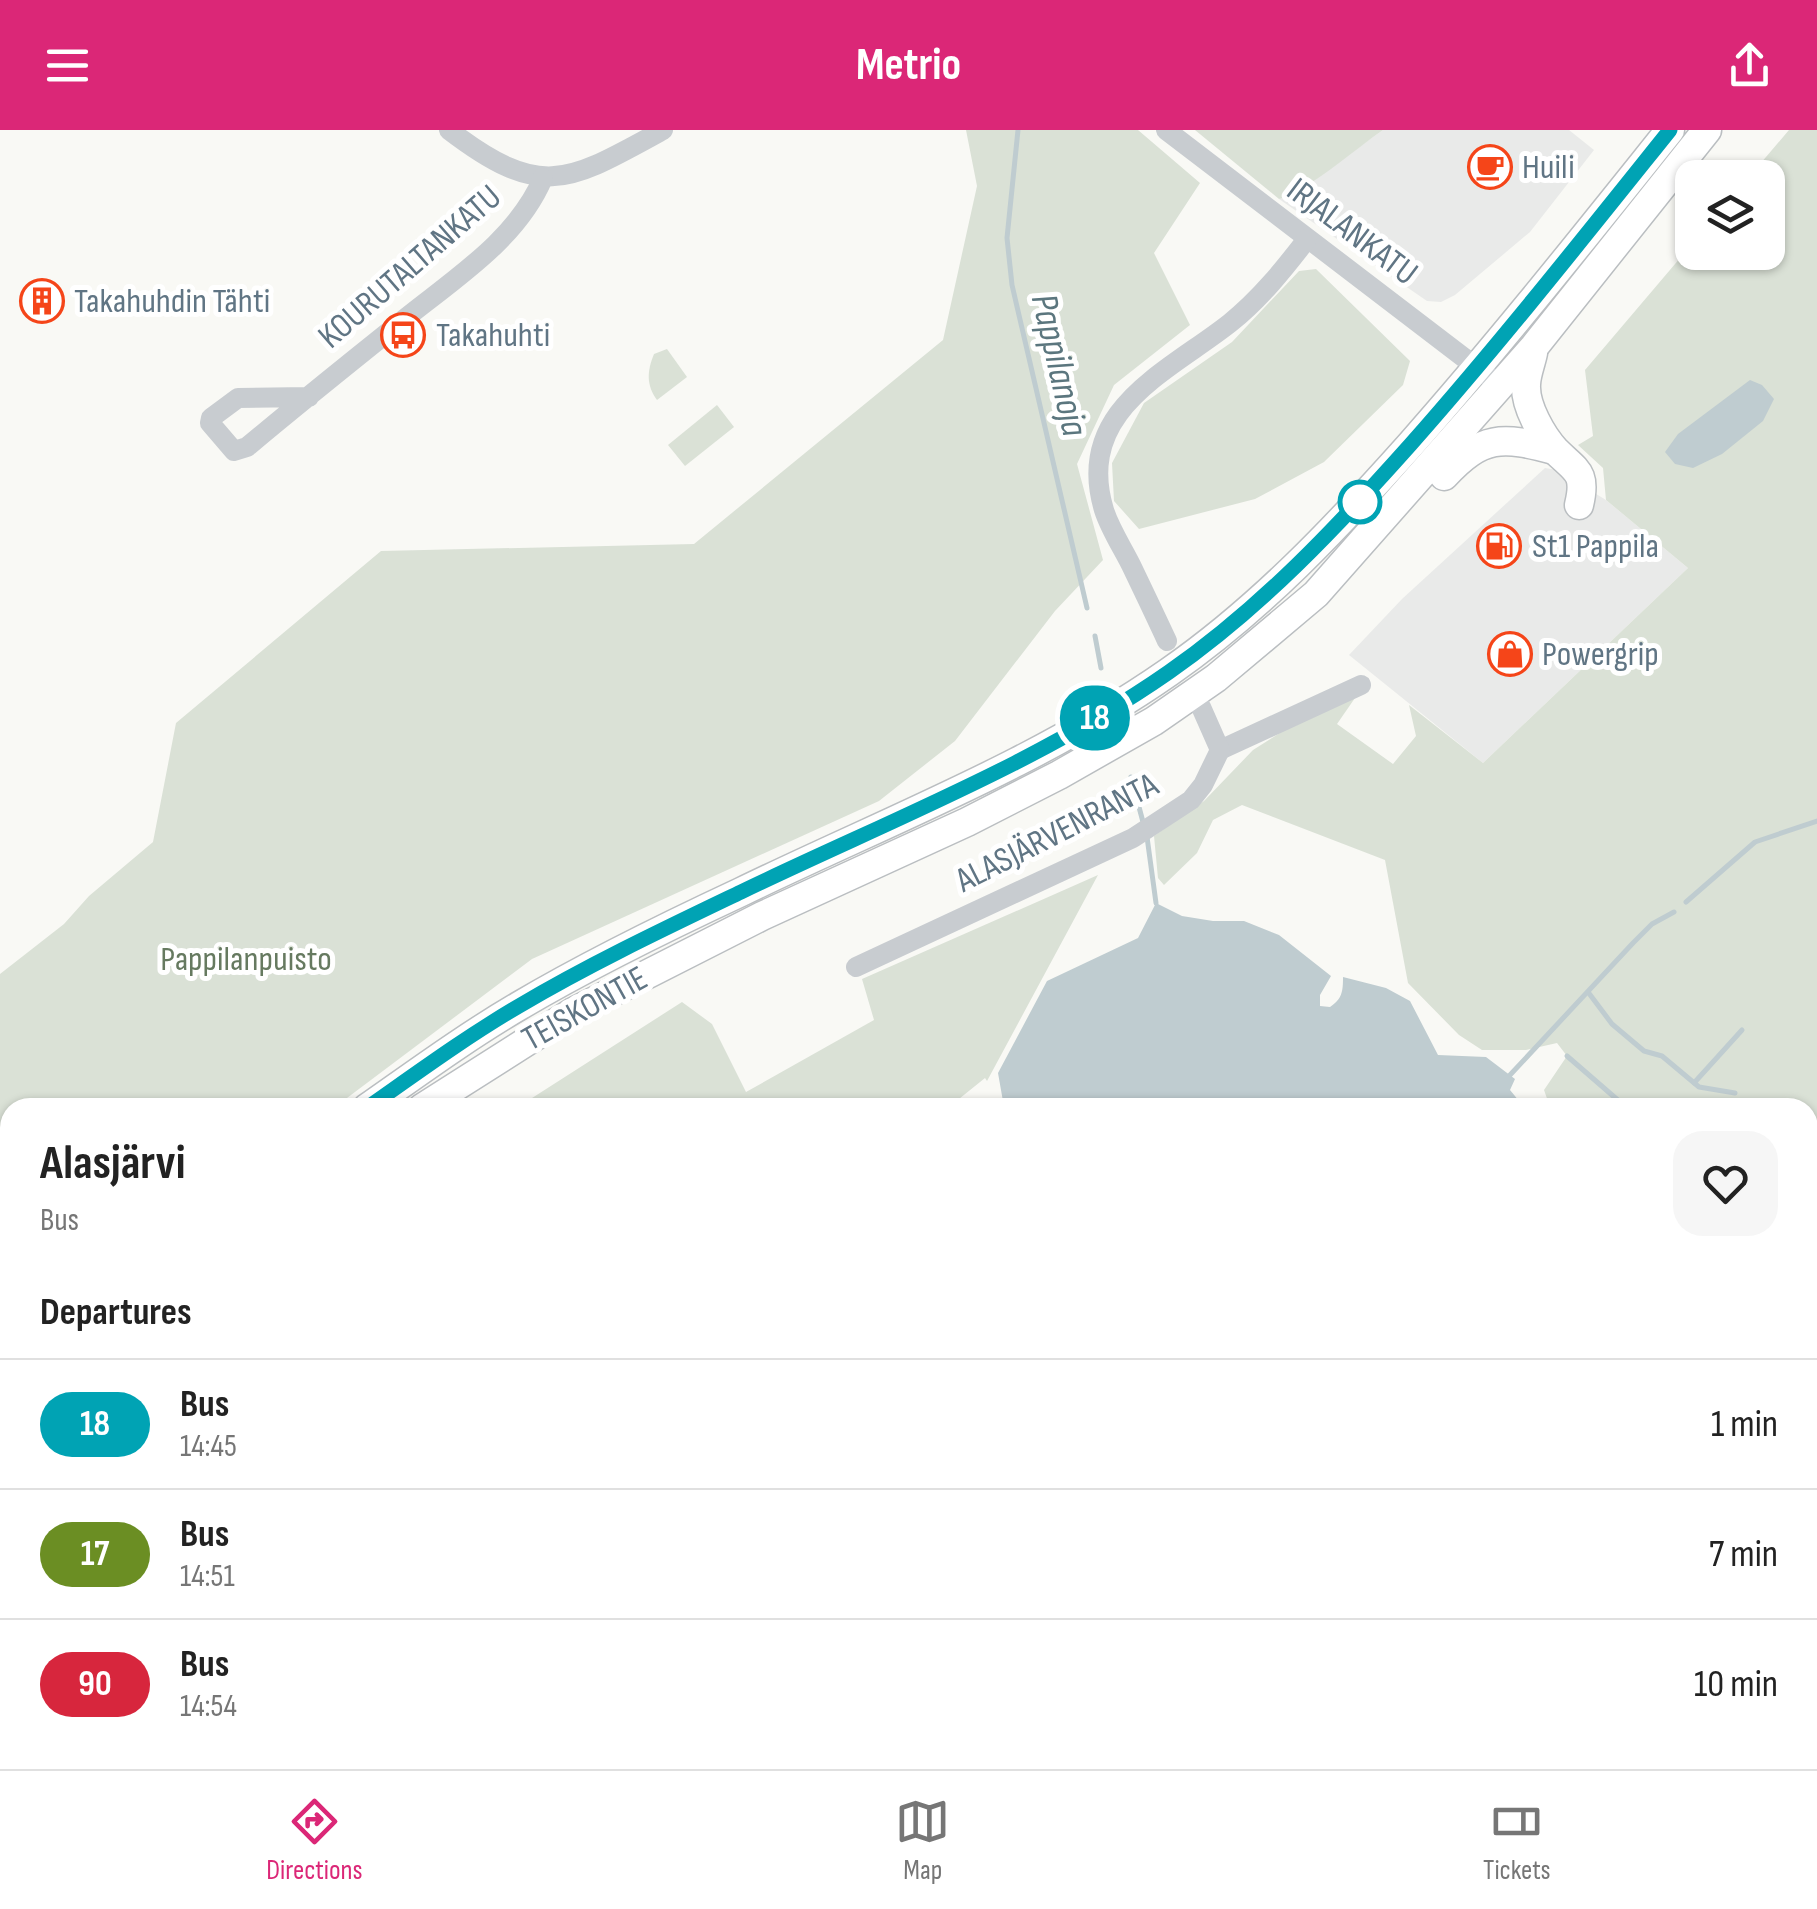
<!DOCTYPE html>
<meta charset="utf-8">
<style>
body{margin:0;font-family:"Sofia Sans Condensed",sans-serif;background:#f6f6f6;color:#222;height:100vh;display:flex;flex-direction:column;font-size:38px;white-space:nowrap}
*{box-sizing:border-box;margin:0}
p{font-size:32px;color:#767676}
.icon{flex:none;width:55px;height:55px;fill:none;stroke:currentColor;stroke-width:2;stroke-linecap:round;stroke-linejoin:round}
.map{position:relative;flex:1;overflow:hidden}
.panel{position:absolute;left:0px;top:968px;width:1818px;height:672px;display:flex;flex-direction:column;background:#fff;border-radius:30px 30px 0 0;box-shadow:0 2px 8px #0004}
.panel>*{flex:none}
.badge{padding:0 20px;border-radius:32px;font-size:35px;line-height:65px}
.controls{position:absolute;left:1675px;top:30px;display:grid;gap:20px}
.controls a{display:grid;place-items:center;width:110px;height:110px;border-radius:20px;background:#fff;box-shadow:0 2px 8px #0004;font-size:50px}
.map>.badge{position:absolute;translate:-50% -50%;box-shadow:0 0 0 5px #fff}
h2{padding:0 40px;font-size:38px;line-height:90px}
.round{display:grid;place-items:center;flex:none;width:105px;height:105px;border-radius:30px;background:#f6f6f6}
.summary{display:flex;align-items:center;justify-content:space-between;height:170px;padding:0 40px}
h1{font-size:48px;font-weight:700;line-height:75px}
ul{padding:0;list-style:none}
li{display:flex;align-items:center;gap:30px;height:130px;padding:0 40px;border-top:2px solid #e0e0e0}
li div{flex:1}
li b{display:block;font-size:38px}
li em{font-style:normal}
li .badge{min-width:110px;font-weight:700;text-align:center}
header{display:flex;justify-content:space-between;align-items:center;height:130px;padding:0 40px;background:#db2777;color:#fff;font-size:45px;font-weight:700}
.dock{display:flex;justify-content:space-around;align-items:center;height:140px;border-top:2px solid #e0e0e0;background:#fff;font-size:28px;color:#767676}
.dock a{display:grid;justify-items:center;gap:5px}
.dock .current{color:#db2777}
.map>svg:first-child{display:block}
.built{fill:#e9eae9}
.green{fill:#dae1d6}
.water{fill:#bfccd0}
.lines{fill:none;stroke-linecap:round;stroke-linejoin:round}
.stream{stroke:#bfccd0;stroke-width:5}
.highway-casing{stroke:#babec1;stroke-width:31}
.minor{stroke:#c8ccd0;stroke-width:20}
.highway{stroke:#fff;stroke-width:28}
.line-casing{stroke:#fff;stroke-width:22}
.line{stroke:#00a3b4;stroke-width:15}
.stop-dot{fill:#fff;stroke:#00a3b4;stroke-width:5}
.labels{text-anchor:middle;dominant-baseline:central;stroke-width:10;stroke-linejoin:round;paint-order:stroke}
.poi-label{font-size:35px;fill:#607584;stroke:#fff;text-anchor:start}
.street-label{font-size:35px;fill:#607584;stroke:#fff}
.park-label{font-size:35px;fill:#667a60;stroke:#fff}
.water-label{font-size:38px;font-style:italic;fill:#5b767e;stroke:#fff}
</style>
<header><svg class="icon" aria-label="menu" viewBox="0 0 24 24"><path d="M4 6h16M4 12h16M4 18h16"/></svg>Metrio<svg class="icon" aria-label="share" viewBox="0 0 24 24"><path d="M12 15V3M7 8l5-5 5 5M5 13v7h14v-7"/></svg></header>
<div class="map">
<svg width="1817" height="1639" viewBox="0 0 1817 1639">
<rect width="100%" height="100%" fill="#f9f9f5"/>
<g class="built">
<polygon points="1383,0 1569,0 1594,20 1530,102 1455,165 1441,172 1427,171 1279,69 1298,48 1309,52"/>
<polygon points="1545,338 1557,340 1606,370 1688,438 1483,633 1349,525 1402,469"/>
</g>
<g class="green">
<polygon points="966,0 1138,0 1200,53 1154,123 1190,195 1114,255 1077,334 1103,430 1055,481 955,611 879,671 532,829 335,977 10,978 10,1221 0,1229 0,844 64,794 89,766 153,712 176,593 381,421 694,414 943,210 977,56"/>
<path d="M1195,0H1383C1354,20 1309,60 1279,69Z"/>
<polygon points="1789,0 1817,0 1817,1639 1565,1639 1550,1630 1808,1630 1808,978 1550,977 1544,960 1567,926 1557,913 1526,920 1482,920 1459,905 1408,853 1385,730 1242,675 1213,690 1197,723 1164,755 1158,748 1154,706 1204,671 1253,620 1297,592 1355,568 1337,594 1393,634 1416,606 1409,575 1483,633 1688,438 1606,370 1603,338 1578,315 1593,306 1585,240 1692,114 1692,122 1768,122 1768,48 1749,47"/>
<polygon points="1316,139 1410,231 1403,255 1324,332 1255,369 1139,399 1114,371 1112,333 1144,273 1232,212 1299,141"/>
<path d="M667,219L687,247L657,270C646,255 647,241 654,224Z"/>
<polygon points="717,275 734,297 685,336 668,315"/>
<polygon points="1098,745 987,951 985,948 949,977 518,977 682,872 712,894 746,962 874,890 862,849"/>
<polygon points="10,1351 10,1605 0,1611 0,1358"/>
</g>
<g class="water">
<polygon points="1750,250 1762,255 1774,269 1763,291 1722,324 1693,338 1675,334 1665,322 1678,304"/>
<path d="M1156,773L1182,786L1213,791H1244L1279,805L1331,846L1320,865V876L1330,877C1342,869 1343,862 1343,847L1386,858L1410,871L1438,925L1486,927L1515,949L1510,960L1524,977H1004L998,943L1047,851L1138,808Z"/>
<polygon points="10,1605 10,1630 1550,1630 1565,1639 0,1639 0,1611"/>
</g>
<g class="lines">
<g class="stream">
<polyline points="1018,0 1007,108 1012,155 1087,478"/>
<polyline points="1095,506 1101,538"/>
<polyline points="1131,647 1143,692"/>
<polyline points="1147,707 1156,773"/>
<polyline points="1686,772 1755,712 1817,691"/>
<polyline points="1588,862 1612,894 1644,921 1662,926 1699,957 1735,963"/>
<polyline points="1567,926 1627,978"/>
<polyline points="1510,945 1633,813 1652,794 1674,782"/>
<polyline points="1694,953 1742,900"/>
<polyline points="1808,1134 1817,1142"/>
</g>
<g class="highway-casing">
<g id="highway">
<path d="M1533,223C1531,233 1526,245 1526,255C1525,276 1542,306 1556,321C1576,341 1587,342 1579,375"/>
<path d="M1444,346C1482,305 1502,306 1554,320"/>
<path d="M367,978C417,943 466,907 519,876C590,834 666,797 741,762C885,692 1037,634 1169,542C1261,478 1337,397 1411,314C1501,212 1585,106 1670,0"/>
<polyline points="422,978 573,882 762,786 967,692 1059,645 1154,591 1216,548 1316,464 1534,217 1707,0"/>
<polyline points="0,1258 10,1251"/>
<polyline points="0,1297 10,1289"/>
</g>
</g>
<g class="minor">
<path d="M449,0C542,71 568,52 663,0"/>
<polyline points="1166,0 1501,256"/>
<path d="M309,267L238,268L211,288L210,293L234,321L247,317C296,276 347,235 397,195C449,152 516,112 543,48"/>
<path d="M1167,511C1155,485 1143,460 1131,435C1122,417 1110,399 1104,380C1074,280 1168,242 1230,193C1260,169 1284,139 1307,109"/>
<polyline points="1220,620 1361,555"/>
<polyline points="856,837 1133,708 1191,670 1203,655 1220,620 1201,577"/>
</g>
<use href="#highway" class="highway"/>
</g>
<g class="lines">
<g class="line-casing">
<path id="line" d="M367,978C417,943 466,907 519,876C590,834 666,798 741,762C886,692 1037,634 1169,542C1261,478 1337,397 1411,314C1501,212 1585,106 1670,0"/>
</g>
<use href="#line" class="line"/>
</g>
<defs>
<g id="cafe-ring" transform="scale(2.25)"><circle r="9.5" fill="#fff" stroke="#f54519" stroke-width="1.5"/><path d="M-5.5-4.5H6V0H3Q3 3.5 0 3.5H-2.5Q-5.5 3.5-5.5 0ZM3-3.2v2h1.7v-2ZM-6 4.5H4V6H-6Z" fill="#f54519"/></g>
<g id="building-ring" transform="scale(2.25)"><circle r="9.5" fill="#fff" stroke="#f54519" stroke-width="1.5"/><path d="M-4-6H4V6H1V3H-1V6H-4ZM-2.5-4.3h1.7v1.8h-1.7ZM.8-4.3h1.7v1.8H.8ZM-2.5-1h1.7V.8h-1.7ZM.8-1h1.7V.8H.8Z" fill="#f54519"/></g>
<g id="bus-ring" transform="scale(2.25)"><circle r="9.5" fill="#fff" stroke="#f54519" stroke-width="1.5"/><path d="M-5-6H5V4H4V6H2V4H-2V6H-4V4H-5ZM-3.5-4V0h7V-4ZM-3.5 1.2v1.5H-2V1.2ZM2 1.2v1.5H3.5V1.2Z" fill="#f54519"/></g>
<g id="fuel-ring" transform="scale(2.25)"><circle r="9.5" fill="#fff" stroke="#f54519" stroke-width="1.5"/><path d="M-5.5-6h7V0h2V4h1.3V-2.5L3-4.5l.8-.8L6-3V5H2.5V1h-1V6h-7ZM-4.2-4.7v3.2H.2V-4.7Z" fill="#f54519"/></g>
<g id="shop-ring" transform="scale(2.25)"><circle r="9.5" fill="#fff" stroke="#f54519" stroke-width="1.5"/><path d="M-5-2.5h2.3a2.7 3.5 0 0 1 5.4 0H5L5.5 6h-11ZM-1.5-2.5h3a1.5 2.3 0 0 0-3 0Z" fill="#f54519"/></g>
</defs>
<g fill-rule="evenodd">
<use href="#cafe-ring" x="1490" y="37"/>
<use href="#building-ring" x="42" y="171"/>
<use href="#bus-ring" x="403" y="205"/>
<use href="#fuel-ring" x="1499" y="416"/>
<use href="#shop-ring" x="1510" y="524"/>
</g>
<circle class="stop-dot" cx="1360" cy="372" r="20"/>
<g class="labels">
<g class="poi-label">
<text x="1522" y="37">Huili</text>
<text x="74" y="171">Takahuhdin Tähti</text>
<text x="436" y="205">Takahuhti</text>
<text x="1532" y="416">St1 Pappila</text>
<text x="1542" y="524">Powergrip</text>
</g>
<g class="street-label">
<text transform="translate(1352 102) rotate(37)">IRJALANKATU</text>
<text transform="translate(410 137) rotate(-41)">KOURUTALTANKATU</text>
<text transform="translate(1057 703) rotate(-27)">ALASJÄRVENRANTA</text>
<text transform="translate(585 879) rotate(-29)">TEISKONTIE</text>
</g>
<g class="park-label">
<text x="246" y="829">Pappilanpuisto</text>
</g>
<g class="water-label">
<text transform="translate(1059 235) rotate(77)">Pappilanoja</text>
</g>
</g>
</svg>
<div class="controls">
<a><svg class="icon" aria-label="layers" viewBox="0 0 24 24"><path d="M12 4l9 5-9 5-9-5zM3 14l9 5 9-5"/></svg></a>
</div>
<b class="badge" style="left:1095px;top:588px;background:#00a3b4;color:#fff">18</b>
<section class="panel">
<div class="summary"><div><h1>Alasjärvi</h1><p>Bus</p></div><a class="round"><svg class="icon" aria-label="heart" viewBox="0 0 24 24"><path d="M12 20l-8-8c-3-5 5-10 8-4 3-6 11-1 8 4z"/></svg></a></div>
<h2>Departures</h2>
<ul>
<li><span class="badge" style="background:#00a3b4;color:#fff">18</span><div><b>Bus</b><p>14:45</p></div><em>1 min</em></li>
<li><span class="badge" style="background:#6b8e23;color:#fff">17</span><div><b>Bus</b><p>14:51</p></div><em>7 min</em></li>
<li><span class="badge" style="background:#d7263d;color:#fff">90</span><div><b>Bus</b><p>14:54</p></div><em>10 min</em></li>
</ul>
</section>
</div>
<nav class="dock">
<a class="current"><svg class="icon" aria-label="directions" viewBox="0 0 24 24"><path d="M12 3l9 9-9 9-9-9zM9 14v-3h6M13 9l2 2-2 2"/></svg>Directions</a>
<a><svg class="icon" aria-label="map" viewBox="0 0 24 24"><path d="M3 6l6-2 6 2 6-2v14l-6 2-6-2-6 2zM9 4v14M15 6v14"/></svg>Map</a>
<a><svg class="icon" aria-label="tickets" viewBox="0 0 24 24"><path d="M3 7h18v10H3zM15 7v10"/></svg>Tickets</a>
</nav>
